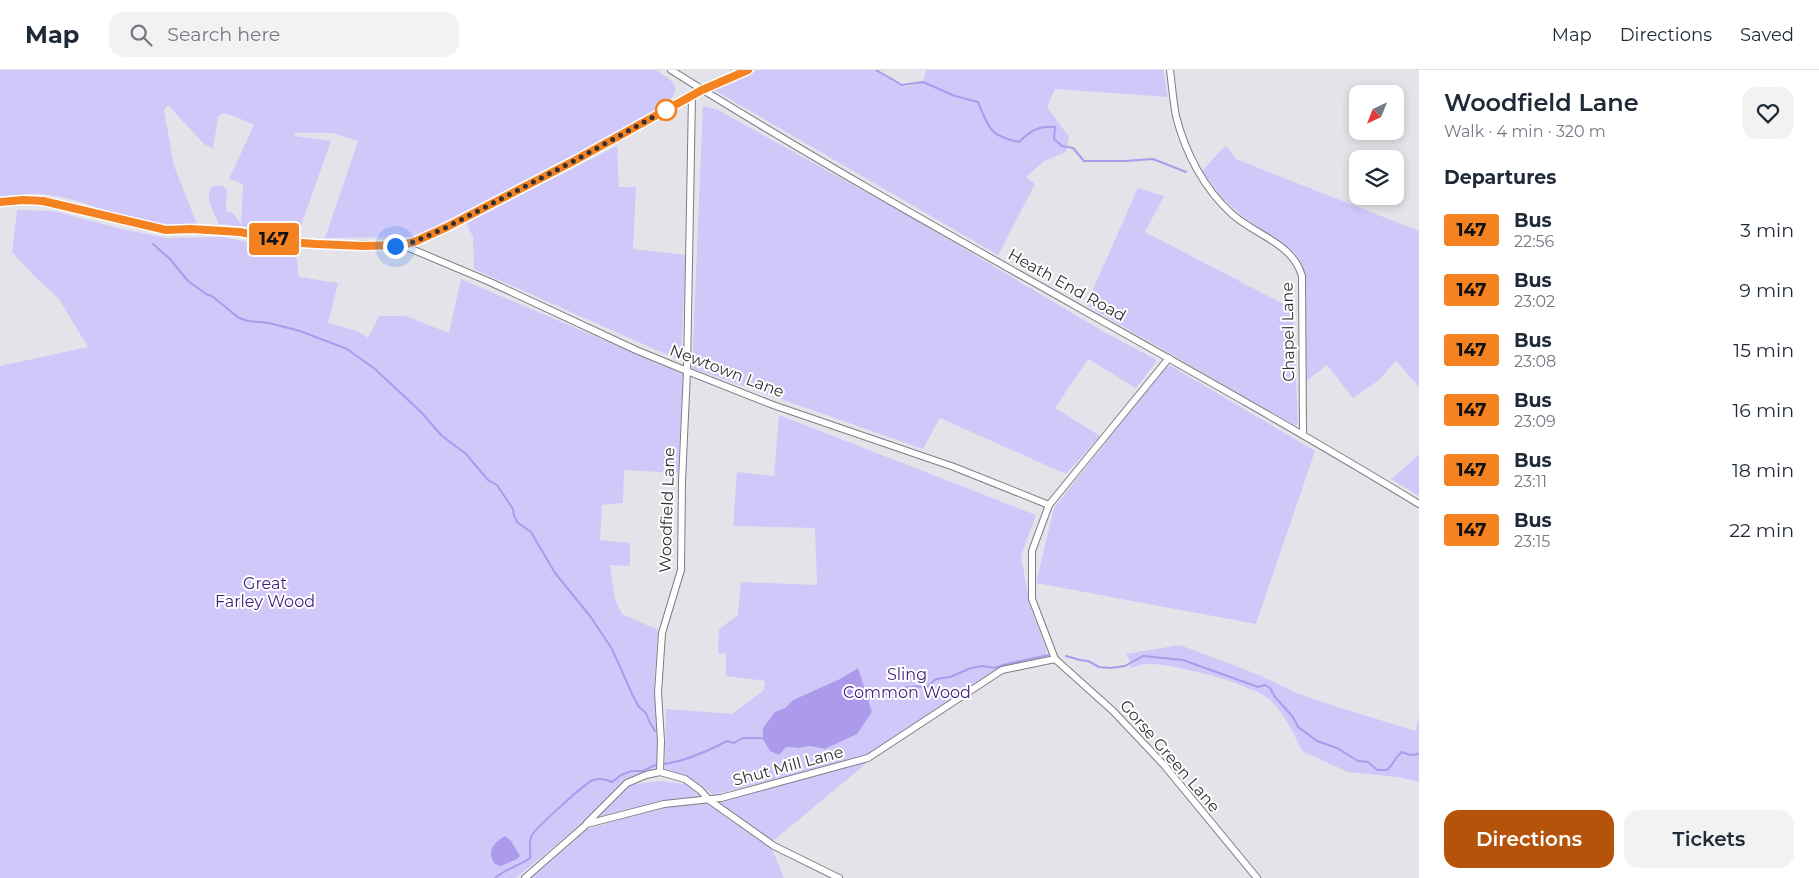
<!DOCTYPE html>
<meta charset="utf-8">
<style>
body{margin:0;font-family:Montserrat,sans-serif;background:#f2f2f3;color:#1f2937;height:100vh;display:flex;flex-direction:column;font-size:19px;white-space:nowrap}
*{box-sizing:border-box;margin:0}
p{font-size:16px;color:#747a83}
.icon{flex:none;width:28px;height:28px;fill:none;stroke:currentColor;stroke-width:2;stroke-linecap:round;stroke-linejoin:round}
.map{position:relative;flex:1;overflow:hidden}
.side{display:flex;flex-direction:column;background:#fff;width:400px}
.side>*{flex:none}
.badge{padding:0 10px;border-radius:4px;font-size:18px;line-height:32px}
.needle{width:32px;rotate:223deg}
.fabs{position:absolute;left:1349px;top:15px;display:grid;gap:10px}
.fabs a{display:grid;place-items:center;width:55px;height:55px;border-radius:10px;background:#fff;box-shadow:0 2px 8px #0003;font-size:25px}
.you{position:absolute;width:25px;height:25px;margin:-12px;border:4px solid #fff;border-radius:50%;background:#1a73e8;box-shadow:0 0 0 8px #1a73e833}
.map>.badge{position:absolute;translate:-50% -50%;box-shadow:0 0 0 2px #fff}
h2{padding:0 25px;font-size:19px;line-height:45px}
.round{display:grid;place-items:center;flex:none;width:52px;height:52px;border-radius:15px;background:#f2f2f3}
.overview{display:flex;align-items:center;justify-content:space-between;height:85px;padding:0 25px}
h1{font-size:24px;font-weight:600;line-height:38px}
.primary-button{display:flex;gap:10px;margin-top:auto;padding:10px 25px}
.primary-button a{flex:1;height:58px;border-radius:15px;background:#b45309;color:#fff;font-size:20px;font-weight:600;line-height:58px;text-align:center}
.primary-button a+a{background:#f2f2f3;color:#1f2937}
ul{padding:0;list-style:none}
li{display:flex;align-items:center;gap:15px;height:60px;padding:0 25px}
li div{flex:1}
li b{display:block;font-size:19px}
li em{font-style:normal}
li .badge{min-width:55px;font-weight:700;text-align:center}
header{display:flex;align-items:center;gap:30px;box-sizing:border-box;height:70px;padding:0 25px;background:#fff;border-bottom:1px solid #e0e1e3}
header strong{font-size:24px}
nav{display:flex;gap:28px;margin-inline-start:auto;font-size:18px}
.search{width:350px;height:45px;background:#f2f2f3;display:flex;align-items:center;gap:12px;box-sizing:border-box;padding:0 18px;border-radius:15px;color:#747a83;font-size:19px}
main{display:flex;flex:1;min-height:0}
.map>svg:first-child{display:block}
.green{fill:#d1c8fa;fill-rule:evenodd}
.water{fill:#ac9aeb}
.lines{fill:none;stroke-linecap:round;stroke-linejoin:round}
.stream{stroke:#ac9aeb;stroke-width:2}
.minor-casing{stroke:#7e7d83;stroke-width:8}
.minor{stroke:#fff;stroke-width:6}
.line-casing{stroke:#fff;stroke-width:11}
.line{stroke:#f58220;stroke-width:8}
.walk{stroke:#313133;stroke-width:5;stroke-dasharray:0 9}
.stop-dot{fill:#fff;stroke:#f58220;stroke-width:2.5}
.labels{text-anchor:middle;dominant-baseline:central;stroke-width:4;stroke-linejoin:round;paint-order:stroke}
.street-label{font-size:16px;fill:#313133;stroke:#fff}
.park-label{font-size:16px;fill:#401f7c;stroke:#fff}
</style>
<header>
<strong>Map</strong>
<div class="search"><svg class="icon" aria-label="search" viewBox="0 0 24 24"><circle cx="10" cy="10" r="6"/><path d="M15 15l6 6"/></svg>Search here</div>
<nav><a>Map</a><a>Directions</a><a>Saved</a></nav>
</header>
<main>
<div class="map">
<svg width="1419" height="808" viewBox="0 0 1419 808">
<rect width="100%" height="100%" fill="#e4e3e9"/>
<g class="green">
<path d="M0,0H656C672,11 685,16 666,34L588,79L425,162L411,167L325,168L358,71L332,63H295V66L331,71L297,167L240,156L219,154C215,143 202,127 213,116H223L227,120L226,134L227,141L233,143L241,155L243,114L229,109L254,55L234,46L222,43L218,47L213,79L204,74L168,35L164,40L174,96L197,154C187,155 176,157 166,156C121,152 73,121 27,124C18,125 9,127 0,129Z"/>
<polygon points="758,0 876,0 906,17 923,12 926,0 1163,0 1168,27 1055,19 1047,37 1069,67 1066,82 1044,91 1026,107 1035,114 998,185 714,20"/>
<polygon points="703,36 718,40 912,148 1106,263 1155,289 1156,292 1136,318 1088,289 1055,338 1100,366 1066,404 940,348 923,379 692,298"/>
<polygon points="617,76 619,117 636,117 633,179 686,185 681,291 474,199 473,167 466,153"/>
<polygon points="1225,76 1229,79 1236,89 1419,161 1419,317 1396,291 1379,310 1353,328 1327,295 1305,312 1304,204 1296,184 1246,149 1222,128 1202,101"/>
<polygon points="1138,118 1164,126 1145,162 1293,239 1298,353 1296,356 1086,235"/>
<polygon points="17,140 53,141 122,159 167,168 223,167 296,182 299,207 338,213 328,253 357,261 368,268 379,246 406,246 449,263 461,209 683,304 678,403 624,400 623,433 602,435 600,470 630,473 630,496 610,495 615,529 622,544 658,560 654,613 659,704 626,709 587,749 516,808 0,808 0,296 88,277 59,229 33,205 12,182"/>
<polygon points="1171,296 1315,381 1256,554 1036,513 1054,438 1165,297"/>
<path d="M779,345L1036,445L1021,486L1030,536L1046,579V587L999,599L990,603L944,639L866,685L817,699L713,725C698,712 683,705 665,699L666,639L732,644L764,620L765,611L726,606V584L718,583L719,559L738,545L741,512L817,515L815,458L733,456L737,402L774,406ZM858,598L857,663L825,679L810,676L799,678L786,677L763,669V659L775,642L785,638L793,630L840,609Z"/>
<polygon points="1419,385 1419,426 1391,409"/>
<path d="M1180,575L1259,605L1294,622L1337,637L1416,661L1419,645V712L1398,707L1348,702L1302,681C1294,664 1284,642 1269,629C1251,614 1173,593 1148,594C1142,594 1135,597 1129,598L1131,593L1126,584Z"/>
<polygon points="868,692 773,771 716,732"/>
<polygon points="661,711 687,714 700,727 662,732 594,749 628,715"/>
<polygon points="706,733 772,779 784,808 531,808 587,759 663,737"/>
</g>
<g class="water">
<polygon points="858,598 872,642 857,664 825,679 810,676 799,678 786,677 779,685 770,681 763,669 763,658 775,642 785,638 793,630 840,609"/>
<path d="M505,766L511,771L520,786L517,789L501,796L495,794C486,782 493,773 505,766Z"/>
</g>
<g class="lines">
<g class="stream">
<path d="M876,0L902,15L923,12L955,26L978,32C989,59 990,66 1019,72C1030,61 1039,55 1055,57L1054,69L1062,76L1073,78L1084,91H1124L1153,89L1186,102"/>
<polyline points="153,174 170,189 188,211 206,224 212,226 239,248 248,251 269,253 300,261 347,279 375,299 422,343 441,365 466,384 488,410 497,415 513,439 514,446 518,453 531,462 555,503 590,546 612,579 633,626 639,637 646,643 649,651 655,661"/>
<path d="M1066,586L1080,590L1088,591L1099,597L1110,598L1125,596L1143,586L1183,590L1258,617L1265,615L1270,618L1275,627L1293,647L1298,657L1317,671L1337,678L1358,691L1368,692L1377,700H1387C1394,694 1395,687 1402,682L1410,685L1419,684"/>
<path d="M879,628C894,618 910,615 927,617L936,609L950,607L971,598L983,596L994,598L1011,593L1048,585"/>
<path d="M664,694C686,691 708,681 727,671L734,673L743,668H763"/>
<path d="M495,808C507,798 519,796 530,788C531,780 528,772 532,765C538,756 584,714 593,710C600,708 606,709 612,712L621,705L632,701H643L655,695"/>
</g>
<g class="minor-casing">
<g id="minor">
<path d="M671,0C915,153 1172,284 1419,434"/>
<path d="M1170,0C1172,15 1173,31 1176,46C1185,82 1204,119 1232,144C1256,166 1292,172 1302,206L1303,365"/>
<polyline points="692,26 687,301 682,411 681,500 662,563 658,623 661,671 660,702 685,709 700,720 709,730 774,776 839,808"/>
<polyline points="0,133 23,130 43,131 166,160 191,159 240,162 288,172 316,174 402,175 414,172 447,157 572,92 702,20 748,0"/>
<polyline points="402,175 490,212 636,280 687,301 773,335 954,397 1049,435"/>
<polyline points="1169,288 1049,435 1032,481 1032,529 1055,589 1113,641 1164,695 1257,808"/>
<polyline points="587,753 627,713 646,705 660,702"/>
<polyline points="525,808 587,754 664,734 721,728 868,688 1002,600 1055,589"/>
</g>
</g>
<use href="#minor" class="minor"/>
</g>
<g class="lines">
<g class="line-casing">
<polyline id="line" points="0,132 23,130 43,131 166,160 191,159 240,162 288,172 316,174 364,176 402,175 414,172 447,157 572,92 702,20 748,0"/>
</g>
<use href="#line" class="line"/>
<polyline class="walk" points="395,176 414,172 447,157 572,92 666,40"/>
</g>
<circle class="stop-dot" cx="666" cy="40" r="10"/>
<g class="labels">
<g class="street-label">
<text transform="translate(1067 215) rotate(29)">Heath End Road</text>
<text transform="translate(1288 262) rotate(-91)">Chapel Lane</text>
<text transform="translate(727 301) rotate(21)">Newtown Lane</text>
<text transform="translate(667 440) rotate(-88)">Woodfield Lane</text>
<text transform="translate(1170 686) rotate(49)">Gorse Green Lane</text>
<text transform="translate(788 696) rotate(-15)">Shut Mill Lane</text>
</g>
<g class="park-label">
<text x="265" y="513">Great<tspan x="265" dy="18">Farley Wood</tspan></text>
<text x="907" y="604">Sling<tspan x="907" dy="18">Common Wood</tspan></text>
</g>
</g>
</svg>
<div class="fabs">
<a><svg class="needle" viewBox="-14 -14 28 28"><path d="M0-13l5 13h-10z" fill="#e53935"/><path d="M0 13l5-13h-10z" fill="#747a83"/></svg></a>
<a><svg class="icon" aria-label="layers" viewBox="0 0 24 24"><path d="M12 4l9 5-9 5-9-5zM3 14l9 5 9-5"/></svg></a>
</div>
<div class="you" style="left:395px;top:176px"></div>
<b class="badge" style="left:274px;top:169px;background:#f58220;color:#111">147</b>
</div>
<section class="side">
<div class="overview"><div><h1>Woodfield Lane</h1><p>Walk · 4 min · 320 m</p></div><a class="round"><svg class="icon" aria-label="heart" viewBox="0 0 24 24"><path d="M12 20l-8-8c-3-5 5-10 8-4 3-6 11-1 8 4z"/></svg></a></div>
<h2>Departures</h2>
<ul>
<li><span class="badge" style="background:#f58220;color:#111">147</span><div><b>Bus</b><p>22:56</p></div><em>3 min</em></li>
<li><span class="badge" style="background:#f58220;color:#111">147</span><div><b>Bus</b><p>23:02</p></div><em>9 min</em></li>
<li><span class="badge" style="background:#f58220;color:#111">147</span><div><b>Bus</b><p>23:08</p></div><em>15 min</em></li>
<li><span class="badge" style="background:#f58220;color:#111">147</span><div><b>Bus</b><p>23:09</p></div><em>16 min</em></li>
<li><span class="badge" style="background:#f58220;color:#111">147</span><div><b>Bus</b><p>23:11</p></div><em>18 min</em></li>
<li><span class="badge" style="background:#f58220;color:#111">147</span><div><b>Bus</b><p>23:15</p></div><em>22 min</em></li>
</ul>
<div class="primary-button"><a>Directions</a><a>Tickets</a></div>
</section>
</main>
